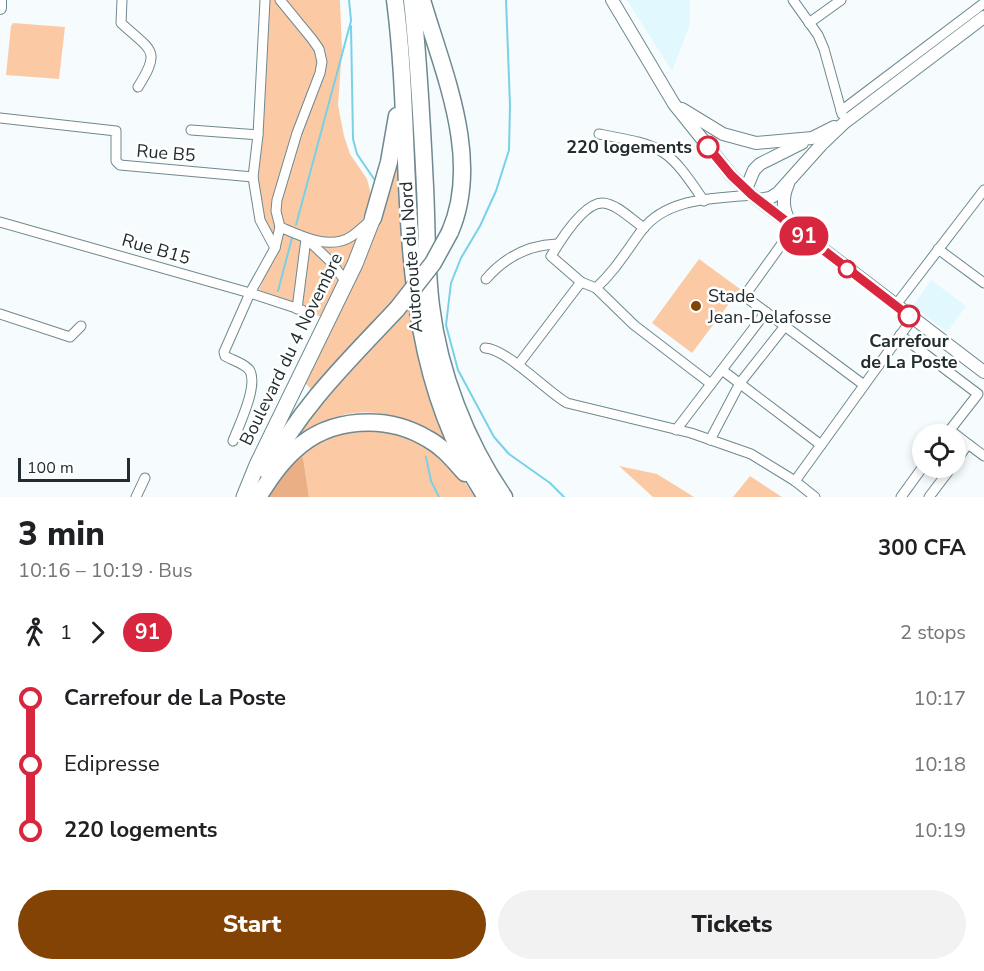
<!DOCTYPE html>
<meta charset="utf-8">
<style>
body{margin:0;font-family:"Nunito Sans",sans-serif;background:#f2f2f2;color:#202124;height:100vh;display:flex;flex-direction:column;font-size:22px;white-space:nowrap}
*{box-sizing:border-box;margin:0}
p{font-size:20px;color:#757577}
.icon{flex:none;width:33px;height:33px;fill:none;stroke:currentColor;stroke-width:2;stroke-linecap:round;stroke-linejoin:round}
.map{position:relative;height:497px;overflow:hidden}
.drawer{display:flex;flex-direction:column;background:#fff;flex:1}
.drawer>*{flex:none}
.badge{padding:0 12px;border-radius:20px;font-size:21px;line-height:39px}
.tools{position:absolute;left:912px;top:424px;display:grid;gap:12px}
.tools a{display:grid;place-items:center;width:54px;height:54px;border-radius:50%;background:#fff;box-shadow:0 3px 9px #0003;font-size:30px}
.scale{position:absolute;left:18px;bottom:15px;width:112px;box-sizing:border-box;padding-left:6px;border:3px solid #222d30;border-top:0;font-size:16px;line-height:21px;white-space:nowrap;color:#222d30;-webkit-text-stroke:4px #fff;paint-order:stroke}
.map>.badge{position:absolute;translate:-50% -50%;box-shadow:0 0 0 3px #fff}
.legs{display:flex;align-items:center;gap:9px;height:66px;padding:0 18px;font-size:20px}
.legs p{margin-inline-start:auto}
.head{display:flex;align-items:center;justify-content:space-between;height:102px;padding:0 18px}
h1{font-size:33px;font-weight:800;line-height:45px}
.cta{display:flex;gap:12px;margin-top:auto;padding:12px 18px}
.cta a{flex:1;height:69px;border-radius:36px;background:#824304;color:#fff;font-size:24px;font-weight:800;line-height:69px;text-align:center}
.cta a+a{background:#f2f2f2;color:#202124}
ul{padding:0 18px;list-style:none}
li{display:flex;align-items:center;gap:21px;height:66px;font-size:22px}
li i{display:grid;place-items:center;width:9px;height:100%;margin:0 8px;background:currentColor}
li i::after{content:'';width:15px;height:15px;margin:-8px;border:4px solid;border-radius:50%;background:#fff}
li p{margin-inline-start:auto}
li:first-child i{background:linear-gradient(#0000 50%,currentColor 0)}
li:last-child i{background:linear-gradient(currentColor 50%,#0000 0)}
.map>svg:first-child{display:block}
.built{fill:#e0f8fe}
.green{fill:#fcc9a5}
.forest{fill:#ebaf85}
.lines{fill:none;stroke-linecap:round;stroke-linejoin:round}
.stream{stroke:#79d1e7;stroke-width:2}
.minor-casing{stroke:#6e8990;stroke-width:11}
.tertiary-casing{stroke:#6e8990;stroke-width:14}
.primary-casing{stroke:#6e8990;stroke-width:17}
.motorway-casing{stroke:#6e8990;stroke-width:19}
.minor{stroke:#fff;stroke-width:9}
.tertiary{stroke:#fff;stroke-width:12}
.primary{stroke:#fff;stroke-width:15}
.motorway{stroke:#fff;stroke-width:16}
.motorway-bridge-casing{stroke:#6e8990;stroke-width:19;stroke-linecap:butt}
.motorway-bridge{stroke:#fff;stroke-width:16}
.line-1-casing{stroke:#fff;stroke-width:14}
.line-1{stroke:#d7263d;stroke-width:9}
.stop-1-dot{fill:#fff;stroke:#d7263d;stroke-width:3}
.poi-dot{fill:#824304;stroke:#fff;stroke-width:2}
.labels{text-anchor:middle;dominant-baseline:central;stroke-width:5;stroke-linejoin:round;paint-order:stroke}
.stop-label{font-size:18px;font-weight:bold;fill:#222d30;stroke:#fff;text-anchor:end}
.street-label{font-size:18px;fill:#222d30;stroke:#fff}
.poi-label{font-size:18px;fill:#222d30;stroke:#fff;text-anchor:start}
</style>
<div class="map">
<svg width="984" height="497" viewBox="0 0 984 497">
<rect width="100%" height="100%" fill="#f6fcfd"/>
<g class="built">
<polygon points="627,0 690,0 690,24 672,71"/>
<polygon points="931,280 966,306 947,332 913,306"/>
</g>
<g class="green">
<polygon points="265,0 340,0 342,50 338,105 344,136 350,154 367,179 371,194 350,260 321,317 258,293 275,250 264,221 258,183 264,101"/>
<polygon points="13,23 65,27 59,79 6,75 11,26"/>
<polygon points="398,151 406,286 312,390 304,382 363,265"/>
<polygon points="699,259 740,289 692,353 652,323"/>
<path d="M409,305C415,353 427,400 447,445C436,438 426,430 415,425C371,402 327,411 291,444L301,426Z"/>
<path d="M384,428L428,444L461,477L475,497H309L303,457L285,469C316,432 340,434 384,428Z"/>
<polygon points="619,466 657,474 694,497 653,497"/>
<polygon points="750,476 782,497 733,497"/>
</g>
<polygon class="forest" points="303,457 309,497 266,497 285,469"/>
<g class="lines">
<g class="stream">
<polyline points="349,0 351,20"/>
<polyline points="506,0 510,105 509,150 496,191 480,226 461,258 451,283 446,325 458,370 494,437 509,454 550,483 564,497"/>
<polyline points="351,26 353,139 357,154 374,179"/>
<polyline points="296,225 351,21"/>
<polyline points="278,291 292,238"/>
<polyline points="426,457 431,481 439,497"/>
</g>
<g class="minor-casing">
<g id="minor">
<path d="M122,0L121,23C151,51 162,49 138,87"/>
<polyline points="265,0 258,135 253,177 260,220 275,248"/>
<path d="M280,0L312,39L319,49L322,62L320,73L297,133L277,200L276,211L280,227C301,236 330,251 352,236C358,232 364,226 370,221"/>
<polyline points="793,0 818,35 824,49 842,114"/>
<polyline points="809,23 841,0"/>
<polyline points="841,111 984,3"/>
<polyline points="0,118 116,131 116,161 120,165 253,177"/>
<polyline points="191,130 258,135"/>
<path d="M599,134C663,146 667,146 704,201"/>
<polyline points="0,222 250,293 302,310"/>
<polyline points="794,227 748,291 747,298 864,385"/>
<polyline points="308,240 331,262 346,282"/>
<polyline points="938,249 984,283"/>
<path d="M486,279C505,257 528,245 557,244"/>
<path d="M581,282L551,256C560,241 584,202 603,203C617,204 632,220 644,228"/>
<polyline points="596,288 634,325 711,384"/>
<polyline points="895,306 984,190"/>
<polyline points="297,309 306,239"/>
<polyline points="0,314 70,337 81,326"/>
<polyline points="900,335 978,394 946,435"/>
<path d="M485,348C507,349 546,391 567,403L691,433L751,454L795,481L815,497"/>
<path d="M518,365L581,282L596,288C615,271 627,250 642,230C668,197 714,199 752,195"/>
<polyline points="722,370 821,445"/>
<polyline points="676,430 766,312"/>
<polyline points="950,430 968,444 956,461"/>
<polyline points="710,440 740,383 785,326"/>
<path d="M233,441C239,425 258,387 250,371C246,364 232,360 225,356L224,352L250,293L275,248L280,227"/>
<polyline points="968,444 984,456"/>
<polyline points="795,481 912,319"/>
<polyline points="136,497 145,478"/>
<polyline points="901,497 922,468"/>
<polyline points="929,497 951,468"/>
</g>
</g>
<g class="tertiary-casing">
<g id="tertiary">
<polyline points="612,0 674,104 731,175 752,195 794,227 984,372"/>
<polyline points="0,8 0,0"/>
<polyline points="682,109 723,134 756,143 812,138 834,127"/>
<path d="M788,184C782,197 782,209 790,222"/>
<polyline points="746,189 754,170 760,164 802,143"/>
<polyline points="759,200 770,198 778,193 821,145 844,123 984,17"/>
</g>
</g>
<g class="primary-casing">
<polyline id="primary" points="244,497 257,465 355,264 373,218"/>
</g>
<g class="motorway-casing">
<g id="motorway">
<path d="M395,0C417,167 387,350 486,497"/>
<path d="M412,0C419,62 422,125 425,187C427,227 426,267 431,306C439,372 466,442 504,497"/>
<path d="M422,0C443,72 482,159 450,232"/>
<polyline points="373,218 389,162 397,116"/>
<path d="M267,471C299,408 349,360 397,309"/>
<path d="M258,497C269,480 280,463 295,450C330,417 387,414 428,439C443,447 454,461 465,473"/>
</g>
</g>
<use href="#minor" class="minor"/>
<use href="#tertiary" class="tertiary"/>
<use href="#primary" class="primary"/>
<use href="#motorway" class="motorway"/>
<g class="motorway-bridge-casing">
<polyline id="motorway-bridge" points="397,309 433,263 450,232"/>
</g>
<use href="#motorway-bridge" class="motorway-bridge"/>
</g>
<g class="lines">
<g class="line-1-casing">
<polyline id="line-1" points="708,147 731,175 752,195 909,316"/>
</g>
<use href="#line-1" class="line-1"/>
</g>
<g class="stop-1-dot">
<circle cx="708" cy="147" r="10"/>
<circle cx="847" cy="269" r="8"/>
<circle cx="909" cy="316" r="10"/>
</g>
<circle class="poi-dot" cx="696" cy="306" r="6"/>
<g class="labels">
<g class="stop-label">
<text x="692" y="147">220 logements</text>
<text x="909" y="341" text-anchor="middle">Carrefour<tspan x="909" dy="21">de La Poste</tspan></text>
</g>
<g class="street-label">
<text transform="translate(166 153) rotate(5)">Rue B5</text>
<text transform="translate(156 249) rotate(16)">Rue B15</text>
<text transform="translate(411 257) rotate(-94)">Autoroute du Nord</text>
<text transform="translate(291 349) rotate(-64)">Boulevard du 4 Novembre</text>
</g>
<g class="poi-label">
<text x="708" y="296">Stade<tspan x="708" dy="21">Jean-Delafosse</tspan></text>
</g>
</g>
</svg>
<div class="tools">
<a><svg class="icon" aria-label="locate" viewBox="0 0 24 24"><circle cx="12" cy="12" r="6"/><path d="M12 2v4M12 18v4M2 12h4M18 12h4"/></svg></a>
</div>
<div class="scale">100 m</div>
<b class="badge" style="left:804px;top:236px;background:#d7263d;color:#fff">91</b>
</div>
<section class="drawer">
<div class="head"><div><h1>3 min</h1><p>10:16 – 10:19 · Bus</p></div><b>300 CFA</b></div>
<div class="legs"><svg class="icon" aria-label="walk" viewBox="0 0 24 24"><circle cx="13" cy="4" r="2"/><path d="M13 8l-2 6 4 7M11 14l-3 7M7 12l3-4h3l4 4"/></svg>1<svg class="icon" aria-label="forward" viewBox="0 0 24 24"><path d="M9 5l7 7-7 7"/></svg><b class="badge" style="background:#d7263d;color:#fff">91</b><p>2 stops</p></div>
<ul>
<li><i style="color:#d7263d"></i><b>Carrefour de La Poste</b><p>10:17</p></li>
<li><i style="color:#d7263d"></i><span>Edipresse</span><p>10:18</p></li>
<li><i style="color:#d7263d"></i><b>220 logements</b><p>10:19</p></li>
</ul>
<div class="cta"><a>Start</a><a>Tickets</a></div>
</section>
